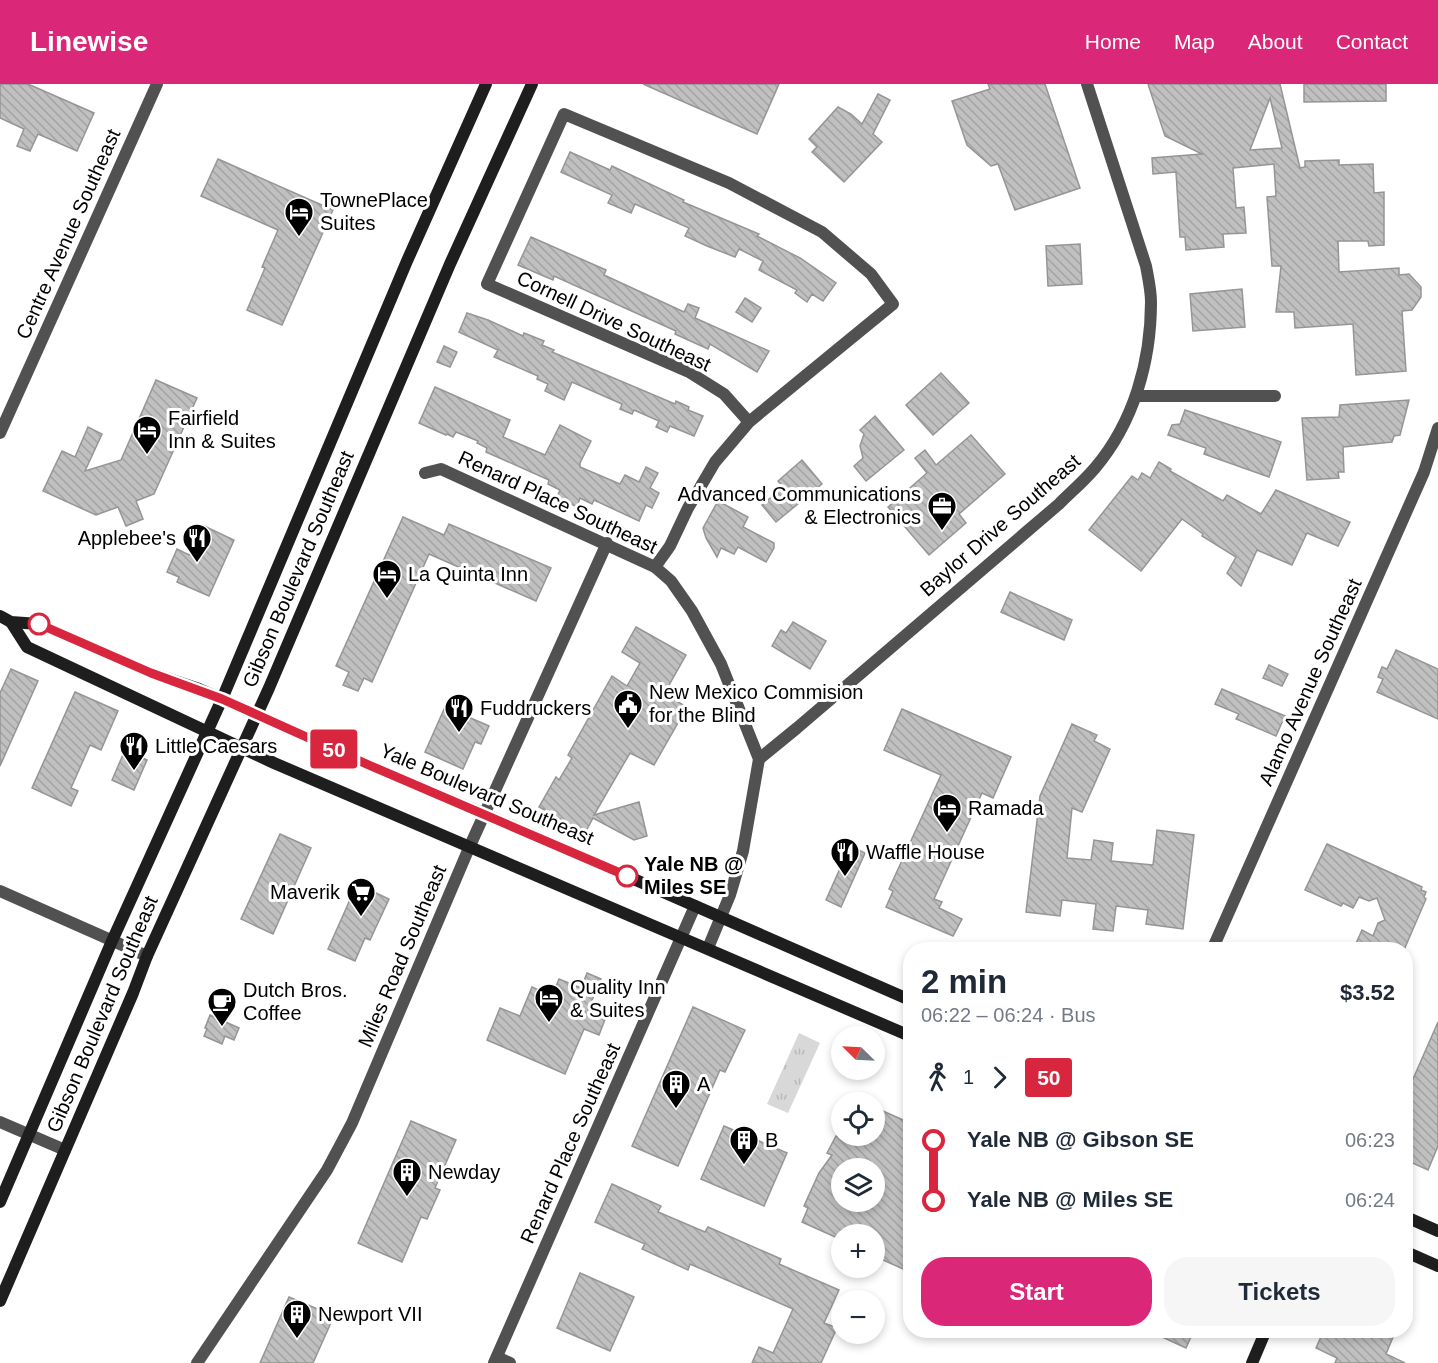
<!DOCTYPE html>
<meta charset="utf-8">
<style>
body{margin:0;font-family:Arial,sans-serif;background:#f6f6f7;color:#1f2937;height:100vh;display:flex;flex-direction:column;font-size:22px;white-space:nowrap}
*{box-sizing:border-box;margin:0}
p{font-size:20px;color:#747a83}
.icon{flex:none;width:33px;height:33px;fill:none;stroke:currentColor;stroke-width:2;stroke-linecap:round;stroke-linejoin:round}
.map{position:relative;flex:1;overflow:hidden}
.side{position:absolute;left:903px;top:858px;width:510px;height:396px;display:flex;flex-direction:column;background:#fff;border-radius:24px;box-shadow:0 3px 9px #0003}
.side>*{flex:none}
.badge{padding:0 12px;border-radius:4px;font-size:21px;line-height:39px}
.needle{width:39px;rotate:294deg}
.controls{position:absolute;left:831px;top:942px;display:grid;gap:12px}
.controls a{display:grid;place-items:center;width:54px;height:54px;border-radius:50%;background:#fff;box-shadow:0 3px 9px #0003;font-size:30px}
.map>.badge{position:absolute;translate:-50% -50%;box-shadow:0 0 0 3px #fff}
.legs{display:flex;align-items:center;gap:9px;height:66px;padding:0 18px;font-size:20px}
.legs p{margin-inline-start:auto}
.head{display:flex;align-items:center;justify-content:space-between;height:102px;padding:0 18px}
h1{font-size:33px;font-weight:800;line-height:45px}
.action{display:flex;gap:12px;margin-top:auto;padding:12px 18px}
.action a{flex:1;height:69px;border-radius:24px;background:#db2777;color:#fff;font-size:24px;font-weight:800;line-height:69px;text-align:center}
.action a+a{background:#f6f6f7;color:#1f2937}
ul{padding:0 18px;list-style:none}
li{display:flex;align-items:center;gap:21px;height:60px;font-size:22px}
li i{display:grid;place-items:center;width:9px;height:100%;margin:0 8px;background:currentColor}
li i::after{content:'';width:15px;height:15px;margin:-8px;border:4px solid;border-radius:50%;background:#fff}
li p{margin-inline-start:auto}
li:first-child i{background:linear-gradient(#0000 50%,currentColor 0)}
li:last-child i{background:linear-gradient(currentColor 50%,#0000 0)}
header{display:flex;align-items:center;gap:36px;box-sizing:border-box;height:84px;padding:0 30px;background:#db2777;color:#fff}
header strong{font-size:28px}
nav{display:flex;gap:33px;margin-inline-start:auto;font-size:21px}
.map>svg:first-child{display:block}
.grass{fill:url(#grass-tufts)}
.building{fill:url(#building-back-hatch);stroke:#959595;stroke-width:1.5;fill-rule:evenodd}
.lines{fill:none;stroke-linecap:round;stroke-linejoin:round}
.minor{stroke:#515151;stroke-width:12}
.tertiary{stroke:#515151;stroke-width:12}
.secondary{stroke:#1e1e1e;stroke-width:12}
.line-1-casing{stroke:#fff;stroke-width:14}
.line-1{stroke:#d7263d;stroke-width:9}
.stop-1-dot{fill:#fff;stroke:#d7263d;stroke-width:3}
.labels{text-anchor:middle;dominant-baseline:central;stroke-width:6;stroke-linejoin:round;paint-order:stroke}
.poi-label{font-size:20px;fill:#000;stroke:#fff;text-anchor:start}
.street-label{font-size:20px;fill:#000;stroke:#fff}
.stop-label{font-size:20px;font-weight:bold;fill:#000;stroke:#fff;text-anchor:start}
</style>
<header>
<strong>Linewise</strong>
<nav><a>Home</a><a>Map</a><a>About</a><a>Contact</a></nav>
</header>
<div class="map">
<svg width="1438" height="1279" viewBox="0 0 1438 1279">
<defs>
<pattern id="grass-tufts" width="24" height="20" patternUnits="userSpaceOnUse" patternTransform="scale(1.5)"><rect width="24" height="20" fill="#d8d8d8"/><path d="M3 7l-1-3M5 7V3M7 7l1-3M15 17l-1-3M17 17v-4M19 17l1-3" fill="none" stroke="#b8b8b8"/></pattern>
<pattern id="building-back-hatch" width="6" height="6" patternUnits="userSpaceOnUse" patternTransform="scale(1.5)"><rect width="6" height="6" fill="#c0c0c0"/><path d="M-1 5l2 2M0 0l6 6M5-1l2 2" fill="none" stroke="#a3a3a3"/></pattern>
</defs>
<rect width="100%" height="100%" fill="#fff"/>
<polygon class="grass" points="799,949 820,959 788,1029 767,1020"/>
<g class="building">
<polygon points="0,0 28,0 94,29 77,67 38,50 30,67 17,62 24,45 0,34"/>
<polygon points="643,0 779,0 757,50"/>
<polygon points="988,0 1045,0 1080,104 1015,126 998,80 991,82 967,61 952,17 990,5"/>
<path d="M1148,0H1280L1300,84L1305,83V77L1339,76V81L1373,80L1374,109L1384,108V161L1369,162L1368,157H1338L1339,188L1399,184V191L1409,190L1421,203V213L1412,226L1402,227L1406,287L1356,291L1353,240L1295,244L1294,228H1276L1281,182H1272L1267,113L1276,112L1274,80L1233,84L1236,124L1244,123L1246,149L1223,150L1224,163L1186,166L1185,153H1180L1176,88L1153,90L1152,74L1202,70L1165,52ZM1270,14L1282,64L1250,66Z"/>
<polygon points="1304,0 1386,0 1386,17 1304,18"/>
<polygon points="878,10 890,16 873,50 882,58 844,98 812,68 817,63 809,55 838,23 851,30 862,40"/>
<polygon points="570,68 610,86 612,82 684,116 683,118 759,150 757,152 800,174 836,199 823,217 812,210 807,218 795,209 797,206 759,186 763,177 739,165 735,173 707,162 685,152 689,144 635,120 631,129 608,119 612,111 561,88"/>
<polygon points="218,75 333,126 282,241 247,226 265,184 262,183 278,146 201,112"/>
<polygon points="531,153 606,186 604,191 684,228 688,220 699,224 695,234 769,267 757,288 710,260 708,265 675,250 676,247 554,192 553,196 518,181"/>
<polygon points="1080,160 1082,200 1048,202 1046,162"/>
<polygon points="1242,205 1245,243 1193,247 1190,210"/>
<polygon points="745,214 761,224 752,238 736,228"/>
<polygon points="467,229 488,236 523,252 524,249 544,257 542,261 554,266 552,268 675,320 676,317 689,323 688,326 703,332 694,352 670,342 667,348 656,343 659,337 634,326 632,330 620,325 622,320 572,298 564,316 545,307 548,300 537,295 538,292 494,273 498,266 459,248"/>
<polygon points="444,262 457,268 450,283 437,278"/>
<polygon points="941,289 969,319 933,351 906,321"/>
<polygon points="156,296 197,314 154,410 136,417 143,435 126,442 118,423 96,431 43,407 62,367 75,373 88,343 102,350 85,387 121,376"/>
<polygon points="435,303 510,336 503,353 545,371 560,341 591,357 580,379 580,383 620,400 625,391 639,398 646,383 658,389 650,404 659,409 652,424 646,421 639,437 594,416 592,420 580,414 577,423 557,413 560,406 548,400 549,396 486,368 487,364 477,359 478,357 456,348 453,353 447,350 446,351 419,339"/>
<polygon points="1409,316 1400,351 1394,352 1392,358 1343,363 1344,388 1338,388 1339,394 1307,396 1302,334 1339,333 1340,321"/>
<polygon points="1185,326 1281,358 1269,393 1204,370 1206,364 1168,351 1172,341 1180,340"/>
<polygon points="875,332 904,366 866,397 854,382 863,374 860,362 864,350 860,346"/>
<polygon points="971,351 1005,390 959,430 966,439 929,471 888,423 927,389 915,374 925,366 936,381"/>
<polygon points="802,376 822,400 776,438 762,421 783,403 778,397"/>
<polygon points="1159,378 1171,385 1170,387 1223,417 1227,411 1261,430 1276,406 1350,438 1338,462 1307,449 1292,481 1257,466 1241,502 1227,489 1236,473 1202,452 1203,450 1182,435 1141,487 1089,446 1132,392 1138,396 1142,389 1150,394"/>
<polygon points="718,417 748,433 743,443 774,459 774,464 766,478 738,463 734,470 721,464 717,473 706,454 703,444"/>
<polygon points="403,433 444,451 449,440 551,484 536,517 429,470 372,598 364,594 358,607 343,601 349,588 336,582"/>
<polygon points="202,441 234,456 209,512 177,498 179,493 167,488 177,465 189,471"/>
<polygon points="1010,508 1072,536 1064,556 1001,528"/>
<polygon points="793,538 826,557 810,585 772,562 781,546 786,549"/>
<polygon points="636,543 686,571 664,610 687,623 654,681 630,669 594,731 639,718 647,752 634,756 593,734 585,749 539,723 556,693 559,696 572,674 568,671 612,592 627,602 640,579 622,568"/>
<polygon points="1396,566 1438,585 1438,635 1377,608 1383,595 1378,593 1382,583 1387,585"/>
<polygon points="1269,581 1288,590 1282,602 1263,594"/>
<polygon points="11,585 38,597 0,682 0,609"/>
<polygon points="1222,605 1285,632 1276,652 1236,635 1239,630 1215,620"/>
<polygon points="75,608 118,627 101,666 90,661 71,704 78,707 71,722 32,704"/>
<polygon points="445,623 489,642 481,660 475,658 463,685 425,668"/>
<polygon points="902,625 1011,673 993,714 982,709 934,815 942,818 939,824 962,835 953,852 886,823 893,807 889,805 941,691 884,666"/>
<polygon points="1072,640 1097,651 1094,657 1110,665 1082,728 1072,724 1067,774 1091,776 1094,756 1113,759 1111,777 1153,781 1157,746 1194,751 1183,845 1146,840 1148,826 1116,822 1113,847 1093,845 1096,820 1062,816 1060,832 1026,828 1040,712"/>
<polygon points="125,666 147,676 134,706 112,696"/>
<polygon points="280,750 311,764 273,850 241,835"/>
<polygon points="1327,760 1422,803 1421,806 1426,808 1424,813 1426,815 1404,866 1353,866 1362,846 1373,852 1378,839 1385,836 1377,814 1369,817 1359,813 1353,824 1343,819 1341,822 1305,806"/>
<polygon points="850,762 865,769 841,823 826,816"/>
<polygon points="357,800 389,815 370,856 365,854 355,877 328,865"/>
<polygon points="587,889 601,895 588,926 606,933 599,951 584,945 565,990 487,956 500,924 520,932 532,903 552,912 559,895 581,904"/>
<polygon points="693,923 745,946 725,988 720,986 678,1082 632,1062"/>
<polygon points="210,931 239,944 234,956 225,952 222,960 204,952 207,945 205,944"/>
<polygon points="1438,938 1438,1062 1428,1086 1406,1076 1406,1011"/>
<path d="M874,1023L910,1039V1188L874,1172V1150H842V1156L802,1138L808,1124L804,1122L819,1089L832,1071L827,1069L836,1052H874ZM842,1084H874V1118H842Z"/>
<polygon points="411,1037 456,1056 435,1104 440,1106 427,1135 421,1133 402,1178 358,1159"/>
<polygon points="724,1042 787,1069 764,1122 701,1095"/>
<polygon points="612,1100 661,1122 658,1128 705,1148 708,1143 781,1175 779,1180 839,1206 824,1239 837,1244 821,1279 752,1279 759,1263 773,1269 793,1225 690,1180 688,1186 642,1165 645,1160 595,1138"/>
<polygon points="580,1189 634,1213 610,1267 557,1244"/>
<polygon points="289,1213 334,1232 313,1279 260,1279"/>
<polygon points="1147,1246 1194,1246 1186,1264"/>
<polygon points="1324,1246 1396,1246 1386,1270 1405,1279 1335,1279 1337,1274 1316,1264"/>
</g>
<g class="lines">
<g class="minor">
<polyline points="1137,312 1275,312"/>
<polyline points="0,349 157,0"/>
<polyline points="425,389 441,385 655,483 671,497 692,527 721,580 759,675 743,767 730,811 708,864"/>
<polyline points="655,483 670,462 688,424 715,378 749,338 893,220 871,190 822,148 729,99 564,30 487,200 689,288 724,310 749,338"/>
<path d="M759,675L797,644L1059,420C1071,408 1084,397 1095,384C1134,338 1151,277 1151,218C1151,206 1148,193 1146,182L1087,0"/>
<polyline points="0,807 147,872"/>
<polyline points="1212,866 1424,388 1438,344"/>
<polyline points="497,1273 510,1279"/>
<polyline points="197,1279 327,1086 352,1039 469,764 607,459"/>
<polyline points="494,1279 695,822"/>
</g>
<polyline class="tertiary" points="0,1038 65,1066"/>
<g class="secondary">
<polyline points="0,532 11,538 39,540 151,589 199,605 371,682 485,730 910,916"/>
<polyline points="11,538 27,563 274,679 910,952"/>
<polyline points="0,1118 112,857 222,615 407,177 486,0"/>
<polyline points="1406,1133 1438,1147"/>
<polyline points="1406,1168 1438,1182"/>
<polyline points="0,1217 133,909 147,872 269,604 450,180 532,0"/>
<polyline points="1252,1279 1266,1246"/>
</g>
</g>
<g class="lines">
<g class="line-1-casing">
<polyline id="line-1" points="39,540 151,589 222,615 371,682 627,792"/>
</g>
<use href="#line-1" class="line-1"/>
</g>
<defs>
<g id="hotel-pin" transform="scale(1.5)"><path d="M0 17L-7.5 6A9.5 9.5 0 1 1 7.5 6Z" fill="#000" stroke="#fff"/><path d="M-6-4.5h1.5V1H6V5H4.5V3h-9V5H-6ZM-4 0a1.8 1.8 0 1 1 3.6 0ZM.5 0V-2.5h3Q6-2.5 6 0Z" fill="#fff"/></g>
<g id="office-pin" transform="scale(1.5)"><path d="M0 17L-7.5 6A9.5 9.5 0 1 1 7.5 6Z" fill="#000" stroke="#fff"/><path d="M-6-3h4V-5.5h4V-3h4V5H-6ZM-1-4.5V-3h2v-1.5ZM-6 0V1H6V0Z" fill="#fff"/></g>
<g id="restaurant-pin" transform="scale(1.5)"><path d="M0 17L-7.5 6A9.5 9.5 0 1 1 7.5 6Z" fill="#000" stroke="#fff"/><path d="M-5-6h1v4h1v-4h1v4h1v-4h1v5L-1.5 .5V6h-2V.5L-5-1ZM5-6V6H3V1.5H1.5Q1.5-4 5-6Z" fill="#fff"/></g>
<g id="civic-pin" transform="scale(1.5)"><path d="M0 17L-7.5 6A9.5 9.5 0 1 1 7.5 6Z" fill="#000" stroke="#fff"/><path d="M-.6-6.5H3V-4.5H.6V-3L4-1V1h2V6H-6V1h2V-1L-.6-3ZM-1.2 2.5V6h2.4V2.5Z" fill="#fff"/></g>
<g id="supermarket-pin" transform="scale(1.5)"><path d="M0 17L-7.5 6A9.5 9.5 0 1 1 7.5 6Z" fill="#000" stroke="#fff"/><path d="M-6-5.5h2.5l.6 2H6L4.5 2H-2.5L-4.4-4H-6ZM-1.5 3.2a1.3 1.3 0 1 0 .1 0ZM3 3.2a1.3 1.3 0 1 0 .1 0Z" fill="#fff"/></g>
<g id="cafe-pin" transform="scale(1.5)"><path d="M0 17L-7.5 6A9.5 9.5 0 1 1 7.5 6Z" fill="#000" stroke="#fff"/><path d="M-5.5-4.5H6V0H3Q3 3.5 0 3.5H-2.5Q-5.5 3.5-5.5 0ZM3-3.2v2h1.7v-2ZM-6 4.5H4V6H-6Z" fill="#fff"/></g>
<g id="building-pin" transform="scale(1.5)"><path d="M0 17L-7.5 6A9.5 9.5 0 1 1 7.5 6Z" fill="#000" stroke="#fff"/><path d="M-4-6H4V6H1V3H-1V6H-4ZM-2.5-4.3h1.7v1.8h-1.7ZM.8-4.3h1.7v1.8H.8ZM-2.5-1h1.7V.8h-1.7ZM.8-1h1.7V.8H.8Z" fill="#fff"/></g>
</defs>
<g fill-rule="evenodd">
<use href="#hotel-pin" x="299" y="128"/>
<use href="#hotel-pin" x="147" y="346"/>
<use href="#office-pin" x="942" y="422"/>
<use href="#restaurant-pin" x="197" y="454"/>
<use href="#hotel-pin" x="387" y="490"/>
<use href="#civic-pin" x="628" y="620"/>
<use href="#restaurant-pin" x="459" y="624"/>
<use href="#restaurant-pin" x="134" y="662"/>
<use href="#hotel-pin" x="947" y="724"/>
<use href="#restaurant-pin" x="845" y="768"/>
<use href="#supermarket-pin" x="361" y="808"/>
<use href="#hotel-pin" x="549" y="914"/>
<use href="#cafe-pin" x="222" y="918"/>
<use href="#building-pin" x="676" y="1000"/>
<use href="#building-pin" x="744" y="1056"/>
<use href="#building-pin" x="407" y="1088"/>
<use href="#building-pin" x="297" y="1230"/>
</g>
<g class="stop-1-dot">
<circle cx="39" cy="540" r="10"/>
<circle cx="627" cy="792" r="10"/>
</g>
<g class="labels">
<g class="poi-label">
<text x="320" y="116">TownePlace<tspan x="320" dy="23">Suites</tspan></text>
<text x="168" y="334">Fairfield<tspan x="168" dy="23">Inn &amp; Suites</tspan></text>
<text x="921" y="410" text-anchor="end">Advanced Communications<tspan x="921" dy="23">&amp; Electronics</tspan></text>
<text x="176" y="454" text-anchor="end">Applebee's</text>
<text x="408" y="490">La Quinta Inn</text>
<text x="649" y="608">New Mexico Commision<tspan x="649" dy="23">for the Blind</tspan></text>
<text x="480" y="624">Fuddruckers</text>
<text x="155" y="662">Little Caesars</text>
<text x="968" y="724">Ramada</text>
<text x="866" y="768">Waffle House</text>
<text x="340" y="808" text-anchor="end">Maverik</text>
<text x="570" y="903">Quality Inn<tspan x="570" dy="23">&amp; Suites</tspan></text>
<text x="243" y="906">Dutch Bros.<tspan x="243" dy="23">Coffee</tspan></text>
<text x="697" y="1000">A</text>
<text x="765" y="1056">B</text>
<text x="428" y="1088">Newday</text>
<text x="318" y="1230">Newport VII</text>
</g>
<g class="street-label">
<text transform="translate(68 150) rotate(-66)">Centre Avenue Southeast</text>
<text transform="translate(614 237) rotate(25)">Cornell Drive Southeast</text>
<text transform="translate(558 418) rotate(25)">Renard Place Southeast</text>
<text transform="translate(1000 441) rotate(-41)">Baylor Drive Southeast</text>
<text transform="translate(298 485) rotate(-67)">Gibson Boulevard Southeast</text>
<text transform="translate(1310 598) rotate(-66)">Alamo Avenue Southeast</text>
<text transform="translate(487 710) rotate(23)">Yale Boulevard Southeast</text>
<text transform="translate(402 872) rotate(-67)">Miles Road Southeast</text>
<text transform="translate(102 930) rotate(-67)">Gibson Boulevard Southeast</text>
<text transform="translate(570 1059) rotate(-66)">Renard Place Southeast</text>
</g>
<g class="stop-label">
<text x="644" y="780">Yale NB @<tspan x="644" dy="23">Miles SE</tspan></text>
</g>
</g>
</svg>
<div class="controls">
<a><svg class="needle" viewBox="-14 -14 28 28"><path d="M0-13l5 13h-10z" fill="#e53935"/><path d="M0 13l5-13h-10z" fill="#747a83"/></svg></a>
<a><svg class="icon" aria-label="locate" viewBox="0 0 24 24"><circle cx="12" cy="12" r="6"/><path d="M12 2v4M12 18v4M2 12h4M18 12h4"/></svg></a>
<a><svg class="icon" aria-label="layers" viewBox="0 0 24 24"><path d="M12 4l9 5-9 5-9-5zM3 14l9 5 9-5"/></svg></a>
<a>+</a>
<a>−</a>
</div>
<b class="badge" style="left:334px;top:665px;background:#d7263d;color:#fff">50</b>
<section class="side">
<div class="head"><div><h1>2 min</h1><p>06:22 – 06:24 · Bus</p></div><b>$3.52</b></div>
<div class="legs"><svg class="icon" aria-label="walk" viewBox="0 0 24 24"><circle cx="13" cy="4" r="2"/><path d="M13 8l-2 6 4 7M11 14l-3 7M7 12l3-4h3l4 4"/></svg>1<svg class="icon" aria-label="forward" viewBox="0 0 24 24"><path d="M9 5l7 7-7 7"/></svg><b class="badge" style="background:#d7263d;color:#fff">50</b></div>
<ul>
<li><i style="color:#d7263d"></i><b>Yale NB @ Gibson SE</b><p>06:23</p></li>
<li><i style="color:#d7263d"></i><b>Yale NB @ Miles SE</b><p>06:24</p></li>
</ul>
<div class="action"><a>Start</a><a>Tickets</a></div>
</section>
</div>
